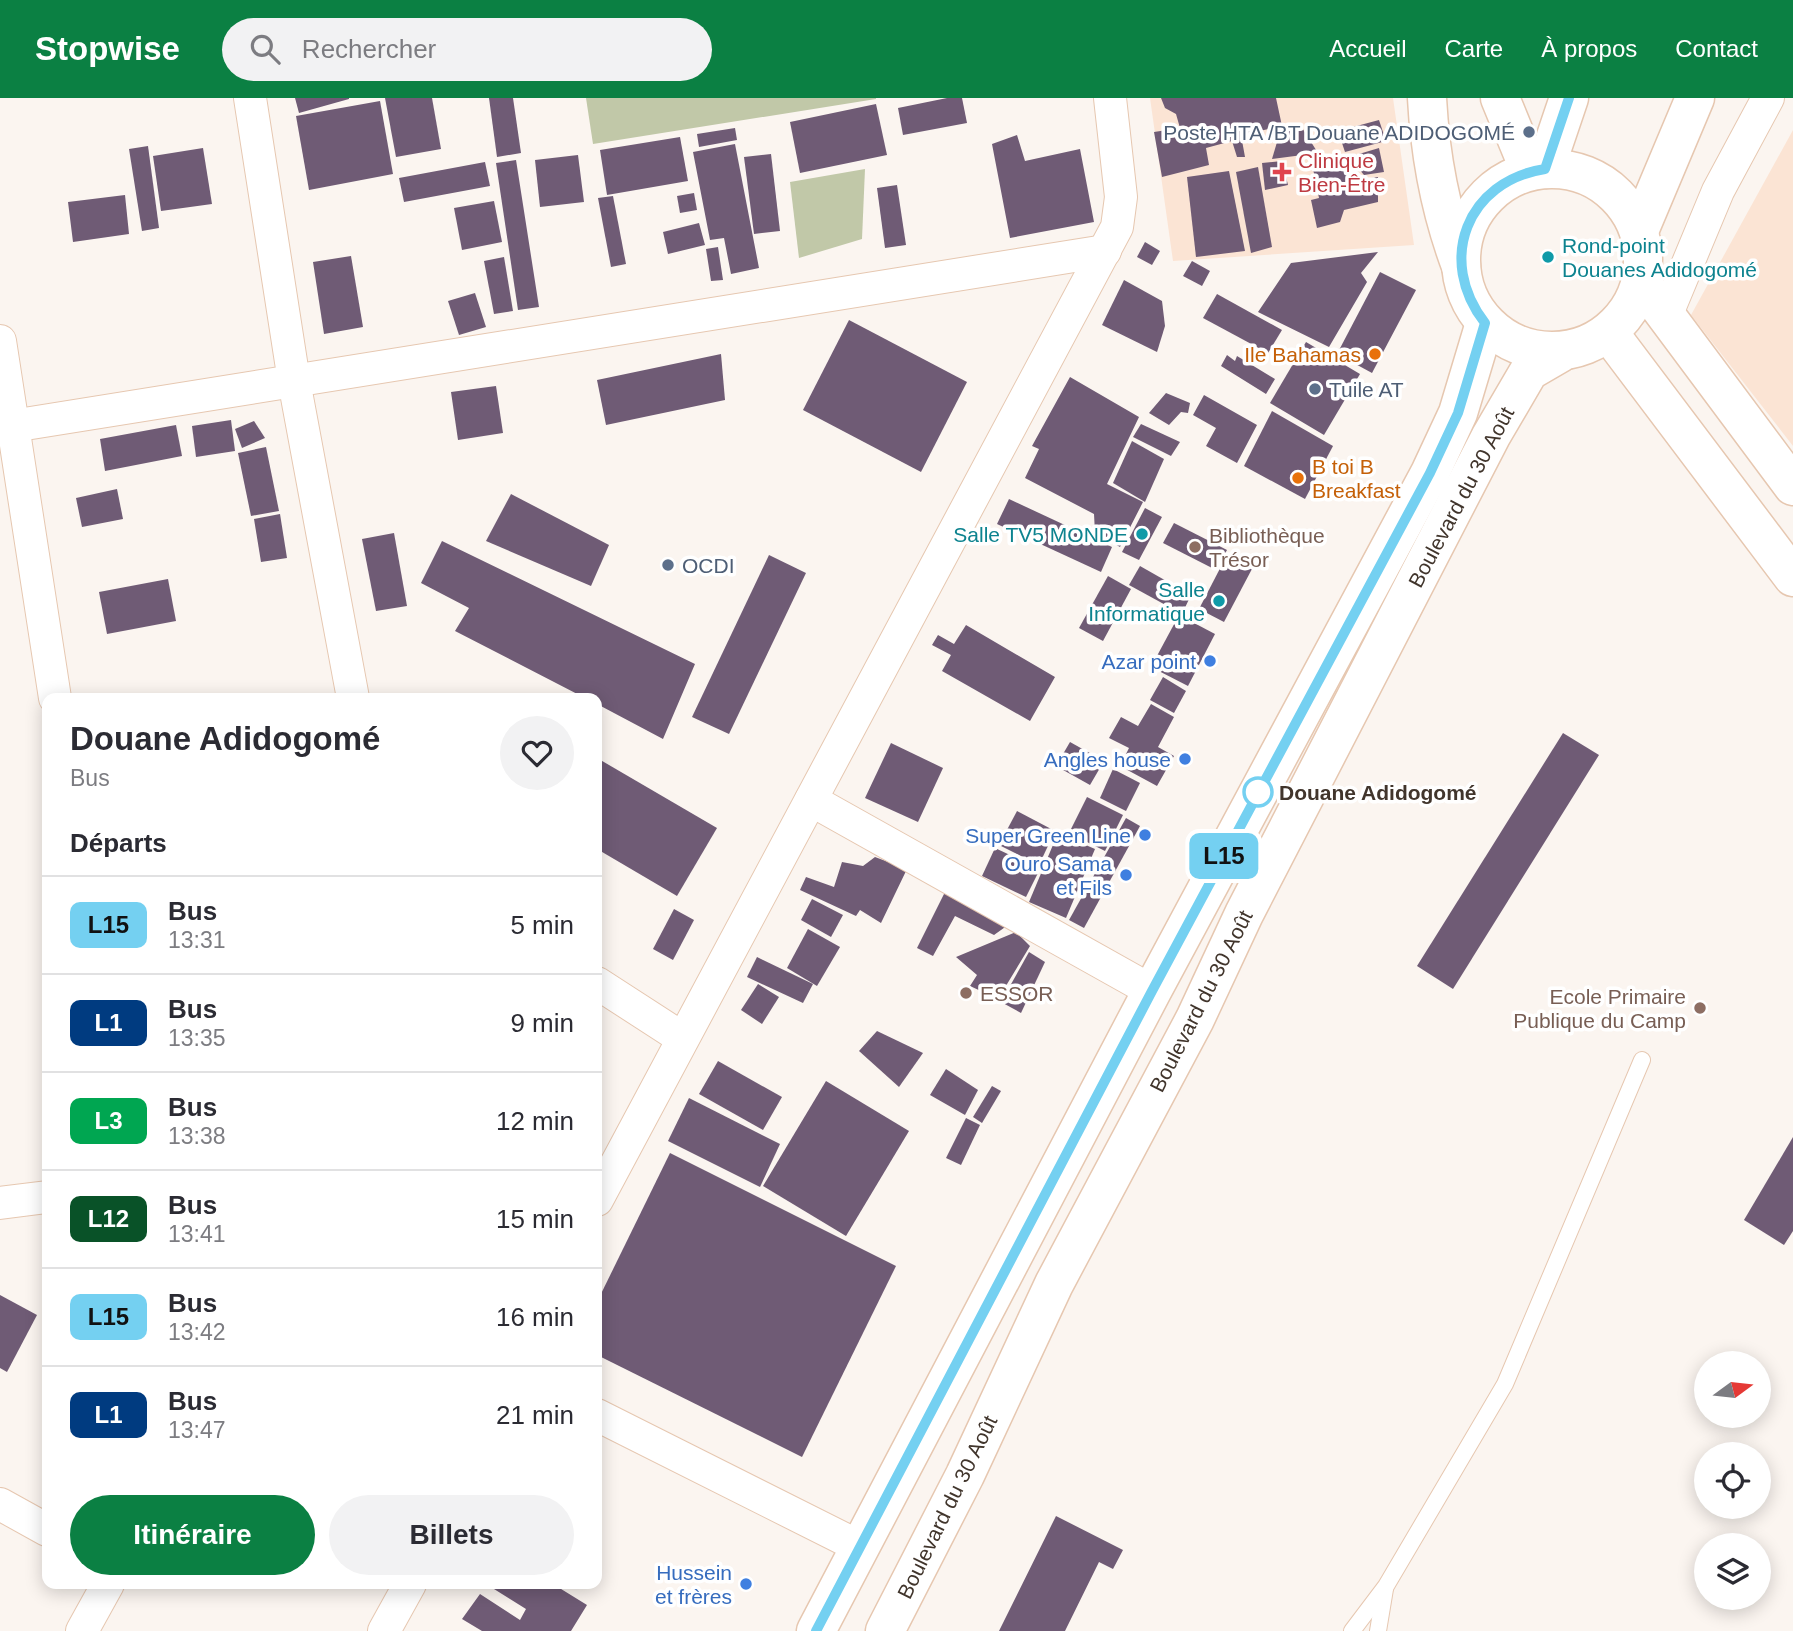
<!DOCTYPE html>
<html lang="fr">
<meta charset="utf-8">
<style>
body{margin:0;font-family:Arial,sans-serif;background:#f2f2f3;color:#2b2b33;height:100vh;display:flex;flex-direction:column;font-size:26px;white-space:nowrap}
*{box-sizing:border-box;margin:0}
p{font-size:23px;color:#7c7c81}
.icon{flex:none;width:38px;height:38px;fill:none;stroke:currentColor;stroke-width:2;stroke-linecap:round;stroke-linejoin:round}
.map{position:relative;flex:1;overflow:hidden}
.panel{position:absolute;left:42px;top:595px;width:560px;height:896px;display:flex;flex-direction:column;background:#fff;border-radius:14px;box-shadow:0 4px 18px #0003}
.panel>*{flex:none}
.badge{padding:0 14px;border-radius:10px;font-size:24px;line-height:46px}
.needle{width:46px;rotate:75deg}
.tools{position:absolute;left:1694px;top:1253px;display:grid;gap:14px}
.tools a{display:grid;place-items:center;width:77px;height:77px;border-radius:50%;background:#fff;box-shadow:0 4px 18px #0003;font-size:35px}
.map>.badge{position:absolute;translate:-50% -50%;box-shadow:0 0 0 4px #fff}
h2{padding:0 28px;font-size:26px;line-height:63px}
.round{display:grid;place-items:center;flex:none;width:74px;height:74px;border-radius:37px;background:#f2f2f3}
.overview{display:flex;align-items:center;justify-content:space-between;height:119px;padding:0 28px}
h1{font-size:33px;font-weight:800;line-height:52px}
.cta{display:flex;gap:14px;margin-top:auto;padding:14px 28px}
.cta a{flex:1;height:80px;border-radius:42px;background:#0b8043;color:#fff;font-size:28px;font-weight:800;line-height:80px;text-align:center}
.cta a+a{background:#f2f2f3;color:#2b2b33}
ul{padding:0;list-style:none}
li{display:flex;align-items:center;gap:21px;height:98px;padding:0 28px;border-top:2px solid #e1e1e2}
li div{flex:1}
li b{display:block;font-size:26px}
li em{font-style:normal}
li .badge{min-width:77px;font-weight:700;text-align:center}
header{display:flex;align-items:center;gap:42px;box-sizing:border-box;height:98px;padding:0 35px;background:#0b8043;color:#fff}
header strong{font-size:33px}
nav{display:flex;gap:38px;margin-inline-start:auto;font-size:24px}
.search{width:490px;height:63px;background:#f2f2f3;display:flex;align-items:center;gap:18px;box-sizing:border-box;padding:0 24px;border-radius:38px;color:#7c7c81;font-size:26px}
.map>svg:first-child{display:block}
.built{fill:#fbe4d4}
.green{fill:#c1c8a8}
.building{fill:#6f5b75}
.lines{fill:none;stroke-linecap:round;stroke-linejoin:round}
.lane-casing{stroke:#e6c7b0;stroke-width:18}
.street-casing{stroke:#e6c7b0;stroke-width:34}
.secondary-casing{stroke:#e6c7b0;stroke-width:41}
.highway-casing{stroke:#e6c7b0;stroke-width:41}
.lane{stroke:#fff;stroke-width:16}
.street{stroke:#fff;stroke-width:32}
.secondary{stroke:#fff;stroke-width:38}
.highway{stroke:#fff;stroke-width:38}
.line-casing{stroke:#fff;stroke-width:16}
.line{stroke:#74d0f1;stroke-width:10}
.service-dot{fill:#5c6f8a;stroke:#fff;stroke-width:2.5}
.health-dot{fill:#e0444e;stroke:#fff;stroke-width:2.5}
.culture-dot{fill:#0f9aa8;stroke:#fff;stroke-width:2.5}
.food-dot{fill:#e8710a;stroke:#fff;stroke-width:2.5}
.education-dot{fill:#8d6e63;stroke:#fff;stroke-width:2.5}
.shop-dot{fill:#3f7fe0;stroke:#fff;stroke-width:2.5}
.stop-dot{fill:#fff;stroke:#74d0f1;stroke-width:3.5}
.labels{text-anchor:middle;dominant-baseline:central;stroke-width:7;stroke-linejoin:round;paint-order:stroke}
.service-label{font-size:21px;fill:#4e5e75;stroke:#fff;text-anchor:start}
.health-label{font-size:21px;fill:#be3a42;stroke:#fff;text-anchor:start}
.culture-label{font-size:21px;fill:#0d838f;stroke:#fff;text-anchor:end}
.food-label{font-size:21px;fill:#c56008;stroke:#fff;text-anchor:end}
.street-label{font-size:21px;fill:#41352c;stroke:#fff}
.education-label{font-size:21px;fill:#785e54;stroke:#fff;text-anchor:start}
.shop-label{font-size:21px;fill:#366cbe;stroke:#fff;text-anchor:end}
.stop-label{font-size:21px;font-weight:bold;fill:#41352c;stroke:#fff;text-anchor:start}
</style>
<header>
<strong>Stopwise</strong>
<div class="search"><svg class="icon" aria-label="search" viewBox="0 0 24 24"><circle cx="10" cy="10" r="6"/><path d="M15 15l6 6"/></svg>Rechercher</div>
<nav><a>Accueil</a><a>Carte</a><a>À propos</a><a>Contact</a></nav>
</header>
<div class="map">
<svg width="1793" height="1533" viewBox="0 0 1793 1533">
<rect width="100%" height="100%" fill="#fbf5f0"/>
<g class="built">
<polygon points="1150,0 1393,0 1414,147 1173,163"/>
<polygon points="1793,32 1793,348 1691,217"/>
</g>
<g class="green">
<polygon points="586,0 876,0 876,1 593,46"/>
<polygon points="865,71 862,141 799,160 790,84"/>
</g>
<g class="building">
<polygon points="295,0 349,0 349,1 299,15"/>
<polygon points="385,0 432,0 441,51 396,59"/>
<polygon points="489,0 513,0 521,55 497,59"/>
<polygon points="947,0 962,0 967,25 903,37 898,10"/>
<polygon points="1161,0 1276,0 1282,28 1241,37 1245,59 1237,59 1232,43 1206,50 1209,67 1162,79 1154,34 1180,30 1176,16 1165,10"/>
<polygon points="380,3 393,76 309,92 296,18"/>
<polygon points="876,6 887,57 800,75 790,24"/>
<polygon points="1379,22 1386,43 1345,54 1338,33"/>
<polygon points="1299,25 1318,55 1272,61 1280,34"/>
<polygon points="735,30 737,42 699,49 697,36"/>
<polygon points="1017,37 1025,63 1080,51 1094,124 1010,140 992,46"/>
<polygon points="680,39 688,83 607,97 600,52"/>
<polygon points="735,46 759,170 731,176 724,140 710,142 693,54"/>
<polygon points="148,48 159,130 142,133 129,51"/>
<polygon points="203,50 212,106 161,113 153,58"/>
<polygon points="1379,50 1384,74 1364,77 1349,59"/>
<polygon points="771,56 780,133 754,136 744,59"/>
<polygon points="578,57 584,104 540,109 535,62"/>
<polygon points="1339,59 1354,83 1378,79 1378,104 1344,112 1340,124 1317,130 1311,102 1319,100 1311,61"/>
<polygon points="516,62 539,209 518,212 496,65"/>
<polygon points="1282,63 1288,87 1265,92 1262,65"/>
<polygon points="485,64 490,88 404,104 399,80"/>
<polygon points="1258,69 1272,149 1251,155 1236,74"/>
<polygon points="1229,73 1245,153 1196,159 1187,79"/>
<polygon points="897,87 906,147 885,150 877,90"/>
<polygon points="694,95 697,112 680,115 677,98"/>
<polygon points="125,97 129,136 73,144 68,104"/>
<polygon points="613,98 626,166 611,169 598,100"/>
<polygon points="494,103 502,144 462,152 454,110"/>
<polygon points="699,125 705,147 668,156 663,134"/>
<polygon points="1145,144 1160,153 1152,167 1137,159"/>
<polygon points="718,149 723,182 711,183 706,151"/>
<polygon points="1378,154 1361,175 1367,184 1329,249 1258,214 1291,165"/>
<polygon points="351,158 363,229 324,236 313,164"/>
<polygon points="504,159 513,213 494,216 484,163"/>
<polygon points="1192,163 1210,173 1202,188 1183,178"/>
<polygon points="1380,174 1416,192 1372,275 1337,256"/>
<polygon points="1124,182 1162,203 1165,228 1157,254 1102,227"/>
<polygon points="475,195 486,229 459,237 448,203"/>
<polygon points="1217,196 1282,232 1268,255 1203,220"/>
<polygon points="849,222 967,284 921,374 803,312"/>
<polygon points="1306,244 1360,276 1324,337 1270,305"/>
<polygon points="721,256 725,302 606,327 597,282"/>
<polygon points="1227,257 1235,263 1237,258 1275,281 1266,296 1221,268"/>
<polygon points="1070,279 1139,319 1107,386 1143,404 1120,449 1095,435 1094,416 1025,380 1039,351 1032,348"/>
<polygon points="496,288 503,335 458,342 451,294"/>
<polygon points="1166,295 1190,305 1188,315 1181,314 1169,327 1149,315"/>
<polygon points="1204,297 1257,327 1237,365 1206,348 1216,330 1193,317"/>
<polygon points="1272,313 1333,348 1305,401 1244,368"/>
<polygon points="231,322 235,353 196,359 192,328"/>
<polygon points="254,323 265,340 242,350 235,331"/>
<polygon points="1141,326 1180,344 1171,358 1133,339"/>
<polygon points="176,327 182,358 105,373 100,341"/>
<polygon points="1132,343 1164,361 1145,404 1113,385"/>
<polygon points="266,349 279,413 251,418 238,355"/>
<polygon points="117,391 123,421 82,429 76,400"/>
<polygon points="511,396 609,447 591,488 486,443"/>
<polygon points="1009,401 1112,449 1101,474 997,426"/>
<polygon points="1145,410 1162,419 1139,462 1122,454"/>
<polygon points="280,416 287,460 261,464 254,421"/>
<polygon points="1174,425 1227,452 1216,472 1163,445"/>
<polygon points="394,435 407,508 376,513 362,441"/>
<polygon points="442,443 695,566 663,641 597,606 597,600 585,600 455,533 469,510 421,485"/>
<polygon points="1228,455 1253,469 1224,524 1199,511"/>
<polygon points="769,457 806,475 729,636 692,619"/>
<polygon points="1140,468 1191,497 1182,516 1129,487"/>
<polygon points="1108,478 1131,491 1103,543 1079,530"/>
<polygon points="168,481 176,523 107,536 99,494"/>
<polygon points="1179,517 1215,536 1188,588 1151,569"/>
<polygon points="966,527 1055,579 1030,623 942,573 951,557 932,547 938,537 954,546"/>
<polygon points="1163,579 1186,593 1174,615 1150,602"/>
<polygon points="1151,606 1174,619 1158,649 1174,658 1157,688 1120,668 1129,650 1109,640 1121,619 1138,628"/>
<polygon points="1563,635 1599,657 1453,891 1417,868"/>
<polygon points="1070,644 1104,663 1090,687 1056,668"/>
<polygon points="891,645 943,670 918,724 865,700"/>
<polygon points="597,660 717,730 677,798 597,751"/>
<polygon points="1113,671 1140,685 1126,713 1100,700"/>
<polygon points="1087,699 1123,717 1105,753 1069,735"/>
<polygon points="1017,713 1055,733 1039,767 999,747"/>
<polygon points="1126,720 1140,728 1084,830 1069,822"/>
<polygon points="1058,735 1095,751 1066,820 1029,804"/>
<polygon points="995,750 1040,771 1026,799 982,778"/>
<polygon points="875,759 907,771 881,825 860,812 856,818 800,792 806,779 834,789 842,764 863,768"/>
<polygon points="946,792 1008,827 994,837 955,818 933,858 917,850"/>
<polygon points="812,801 843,817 831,839 801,822"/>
<polygon points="674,811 694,822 673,862 653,851"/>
<polygon points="808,831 840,849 817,888 787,870"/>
<polygon points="1016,834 1030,848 998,901 970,888 977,877 956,859"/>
<polygon points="1029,854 1045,864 1021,915 1001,904"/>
<polygon points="757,859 813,886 803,905 747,879"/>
<polygon points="758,886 779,899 762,926 741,912"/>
<polygon points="877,933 923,955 899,989 859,953"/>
<polygon points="718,963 782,999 763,1032 699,996"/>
<polygon points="946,971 978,992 965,1017 930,997"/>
<polygon points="826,983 909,1033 846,1138 763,1088"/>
<polygon points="992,988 1001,993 982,1025 973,1019"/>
<polygon points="689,1000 780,1046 760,1089 668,1043"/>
<polygon points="966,1020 980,1027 961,1067 946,1060"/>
<polygon points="1793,1039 1793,1133 1784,1147 1744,1122"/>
<polygon points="670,1055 896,1168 802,1359 597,1257 597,1204"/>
<polygon points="0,1197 37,1217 7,1274 0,1270"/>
<polygon points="1056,1418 1123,1452 1113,1471 1099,1464 1065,1533 999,1533"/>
<polygon points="486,1486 553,1486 587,1507 571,1533 482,1533 462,1521 480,1496 520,1522 526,1511"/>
</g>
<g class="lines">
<g class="lane-casing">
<g id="lane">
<polyline points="1352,1533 1386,1488 1505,1286 1642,962"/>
<polyline points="1378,1533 1385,1491"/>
</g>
</g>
<g class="street-casing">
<g id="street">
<polyline points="250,0 294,283 353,600"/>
<polyline points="1666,218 1718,93 1768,0"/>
<polyline points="0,243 55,600"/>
<polyline points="0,330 1105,153"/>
<polyline points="811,702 1152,893"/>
<polyline points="597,885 682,940"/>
<polyline points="597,1102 1117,129 1121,99 1110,0"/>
<polyline points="0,1105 47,1099"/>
<polyline points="597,1317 860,1449"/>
<polyline points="0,1406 47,1432"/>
<polyline points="82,1533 108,1486"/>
<polyline points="384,1533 410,1486"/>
</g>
</g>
<g class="secondary-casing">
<g id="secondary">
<path d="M1427,0C1430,57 1441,115 1461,168"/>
<polyline points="1500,0 1530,73"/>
<polyline points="1641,184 1793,388"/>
<polyline points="1609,235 1793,479"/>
</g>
</g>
<g class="highway-casing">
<g id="highway">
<circle cx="1552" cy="162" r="91"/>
<polyline points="1545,71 1569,0"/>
<polyline points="1639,133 1695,0"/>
<polyline points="816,1533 1152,893 1430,375 1458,315 1485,225"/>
<polyline points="885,1533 965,1377 1054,1186 1195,921 1244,816 1491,338 1529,273 1560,255"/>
</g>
</g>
<use href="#lane" class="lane"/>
<use href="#street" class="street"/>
<use href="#secondary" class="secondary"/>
<use href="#highway" class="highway"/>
</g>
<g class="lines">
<g class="line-casing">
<path id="line" d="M816,1533L1152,893L1430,375L1458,315L1485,225C1436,162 1467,83 1545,71L1569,0"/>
</g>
<use href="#line" class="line"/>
</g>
<g class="service-dot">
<circle cx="1529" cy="34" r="7"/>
<circle cx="1315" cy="291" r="7"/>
<circle cx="668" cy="467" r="7"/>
</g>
<path class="health-dot" d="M1278.5 63.5h7v7h7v7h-7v7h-7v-7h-7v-7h7z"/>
<g class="culture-dot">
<circle cx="1548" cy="159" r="7"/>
<circle cx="1142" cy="436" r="7"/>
<circle cx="1219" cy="503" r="7"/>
</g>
<g class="food-dot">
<circle cx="1375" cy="256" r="7"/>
<circle cx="1298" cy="380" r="7"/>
</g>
<g class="education-dot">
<circle cx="1195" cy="449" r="7"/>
<circle cx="966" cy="895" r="7"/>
<circle cx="1700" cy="910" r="7"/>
</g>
<g class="shop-dot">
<circle cx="1210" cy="563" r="7"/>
<circle cx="1185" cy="661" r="7"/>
<circle cx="1145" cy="737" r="7"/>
<circle cx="1126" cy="777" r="7"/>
<circle cx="746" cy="1486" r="7"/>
</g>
<circle class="stop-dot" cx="1258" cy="694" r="14"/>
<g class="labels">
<g class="service-label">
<text x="1515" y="34" text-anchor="end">Poste HTA /BT Douane ADIDOGOMÉ</text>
<text x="1329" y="291">Tuile AT</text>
<text x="682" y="467">OCDI</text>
</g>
<g class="health-label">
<text x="1298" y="62">Clinique<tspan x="1298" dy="24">Bien-Être</tspan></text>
</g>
<g class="culture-label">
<text x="1562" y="147" text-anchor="start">Rond-point<tspan x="1562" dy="24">Douanes Adidogomé</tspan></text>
<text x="1128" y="436">Salle TV5 MONDE</text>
<text x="1205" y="491">Salle<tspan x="1205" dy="24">Informatique</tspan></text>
</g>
<g class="food-label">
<text x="1361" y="256">Ile Bahamas</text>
<text x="1312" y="368" text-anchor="start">B toi B<tspan x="1312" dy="24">Breakfast</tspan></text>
</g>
<g class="street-label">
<text transform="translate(1461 399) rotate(-62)">Boulevard du 30 Août</text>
<text transform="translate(1201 903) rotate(-63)">Boulevard du 30 Août</text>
<text transform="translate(947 1409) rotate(-64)">Boulevard du 30 Août</text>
</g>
<g class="education-label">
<text x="1209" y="437">Bibliothèque<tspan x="1209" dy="24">Trésor</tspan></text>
<text x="980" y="895">ESSOR</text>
<text x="1686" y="898" text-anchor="end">Ecole Primaire<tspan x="1686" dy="24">Publique du Camp</tspan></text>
</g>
<g class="shop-label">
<text x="1196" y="563">Azar point</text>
<text x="1171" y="661">Angles house</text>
<text x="1131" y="737">Super Green Line</text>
<text x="1112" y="765">Ouro Sama<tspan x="1112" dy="24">et Fils</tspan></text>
<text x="732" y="1474">Hussein<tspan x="732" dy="24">et frères</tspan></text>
</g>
<g class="stop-label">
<text x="1279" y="694">Douane Adidogomé</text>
</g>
</g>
</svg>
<div class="tools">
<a><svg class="needle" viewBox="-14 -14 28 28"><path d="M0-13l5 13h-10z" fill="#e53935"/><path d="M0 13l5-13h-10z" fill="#7c7c81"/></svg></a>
<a><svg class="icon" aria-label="locate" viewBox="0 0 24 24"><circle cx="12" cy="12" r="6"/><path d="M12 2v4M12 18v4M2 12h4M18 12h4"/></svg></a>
<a><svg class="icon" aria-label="layers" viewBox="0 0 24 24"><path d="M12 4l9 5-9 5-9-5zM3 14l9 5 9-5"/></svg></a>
</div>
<b class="badge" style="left:1224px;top:758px;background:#74d0f1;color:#111">L15</b>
<section class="panel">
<div class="overview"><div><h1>Douane Adidogomé</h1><p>Bus</p></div><a class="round"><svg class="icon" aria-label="heart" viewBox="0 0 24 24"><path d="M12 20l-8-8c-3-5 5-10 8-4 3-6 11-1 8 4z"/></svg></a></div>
<h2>Départs</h2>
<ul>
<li><span class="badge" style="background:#74d0f1;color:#111">L15</span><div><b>Bus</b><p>13:31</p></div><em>5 min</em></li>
<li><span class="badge" style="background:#003b80;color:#fff">L1</span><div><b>Bus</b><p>13:35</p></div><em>9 min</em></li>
<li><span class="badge" style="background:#00a651;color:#fff">L3</span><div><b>Bus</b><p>13:38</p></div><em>12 min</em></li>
<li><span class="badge" style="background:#095228;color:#fff">L12</span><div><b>Bus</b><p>13:41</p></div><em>15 min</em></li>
<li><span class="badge" style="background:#74d0f1;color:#111">L15</span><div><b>Bus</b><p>13:42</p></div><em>16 min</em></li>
<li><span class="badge" style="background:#003b80;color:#fff">L1</span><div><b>Bus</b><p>13:47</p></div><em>21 min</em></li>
</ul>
<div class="cta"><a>Itinéraire</a><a>Billets</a></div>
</section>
</div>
